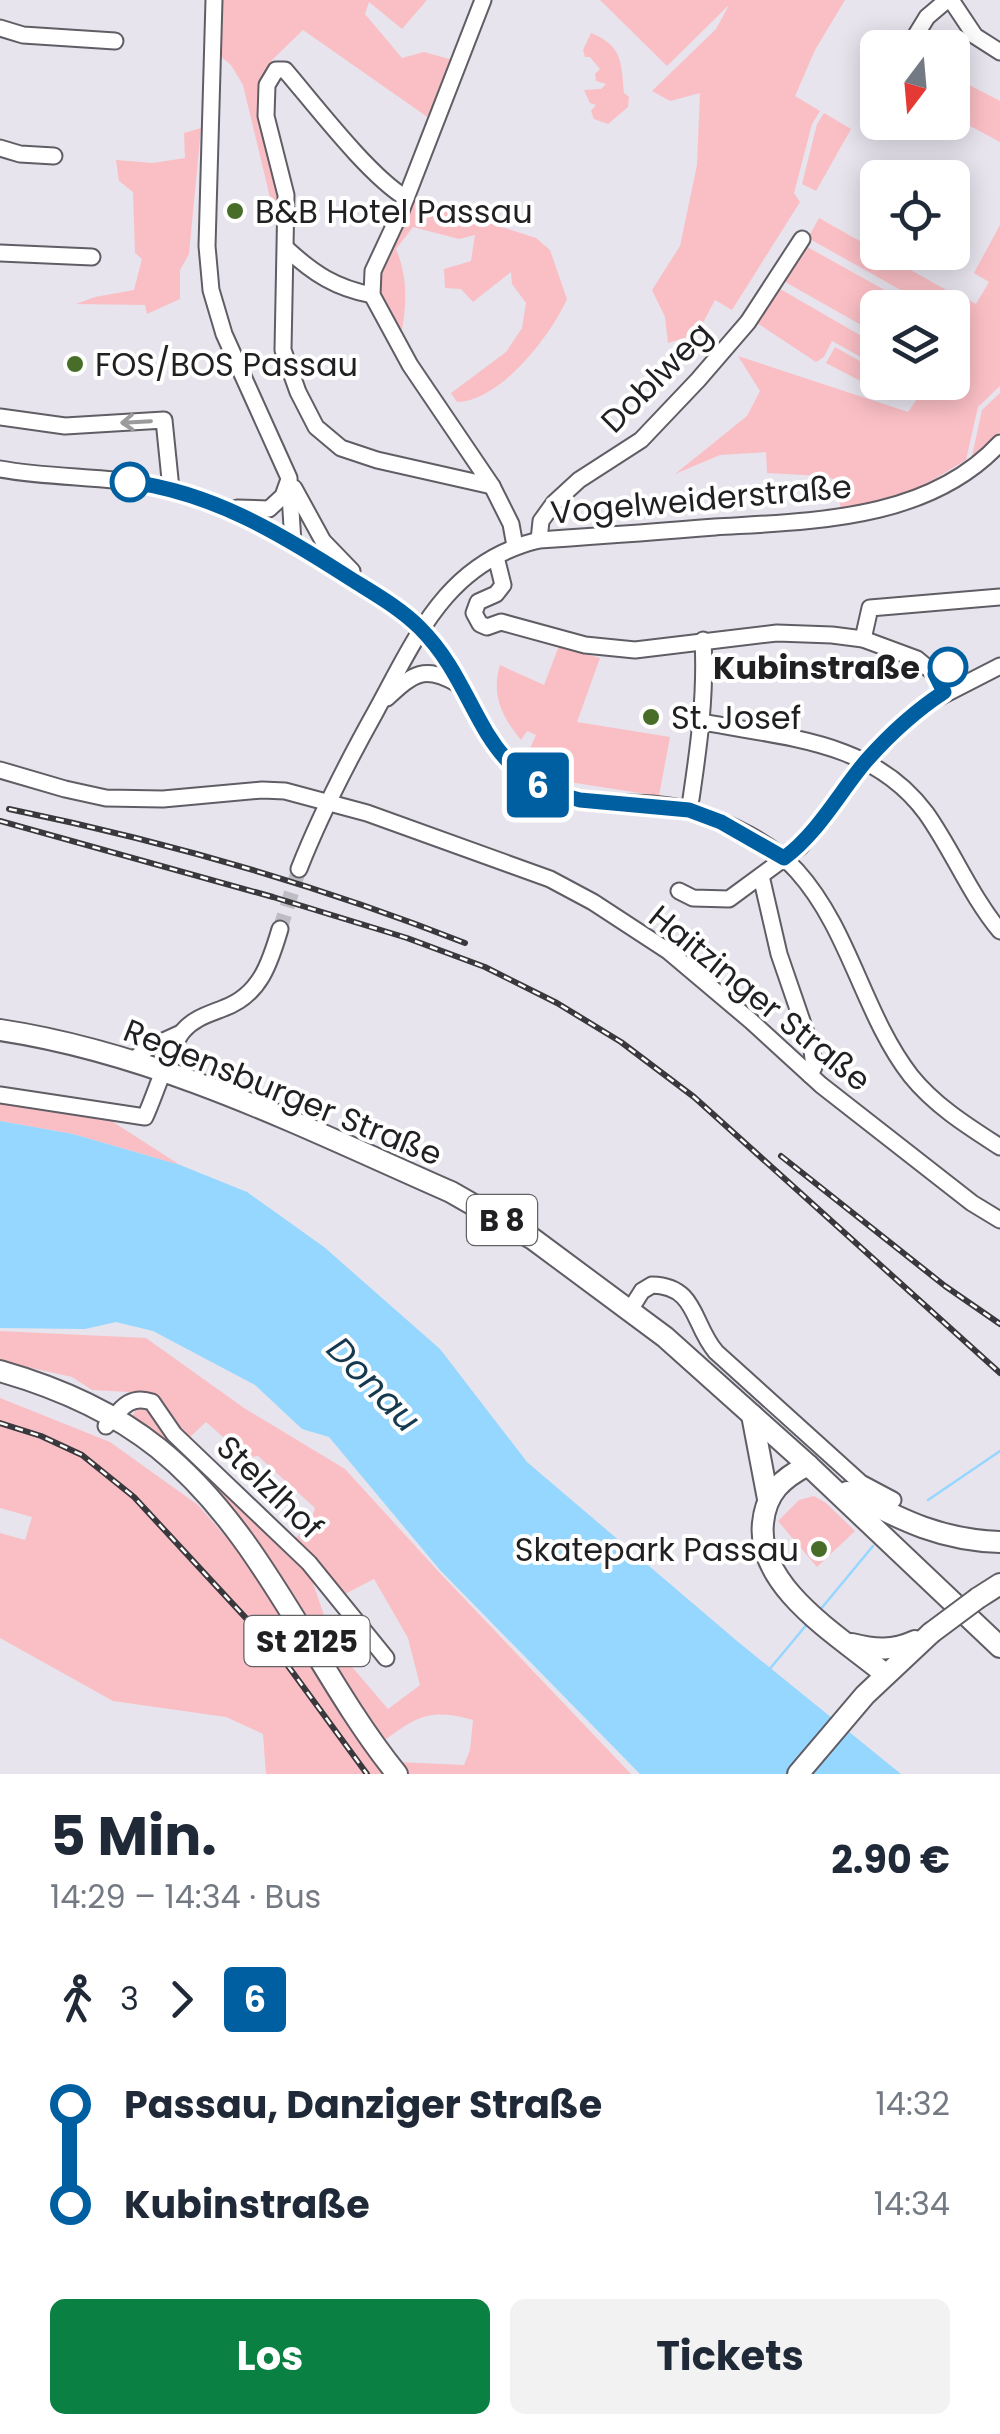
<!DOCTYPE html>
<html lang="de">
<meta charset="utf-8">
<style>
body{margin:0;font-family:Poppins,sans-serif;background:#f2f2f3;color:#1f2937;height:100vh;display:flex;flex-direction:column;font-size:38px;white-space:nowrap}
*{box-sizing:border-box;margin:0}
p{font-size:32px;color:#747a83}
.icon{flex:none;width:55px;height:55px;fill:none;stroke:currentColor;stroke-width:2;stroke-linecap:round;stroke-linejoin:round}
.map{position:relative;height:1774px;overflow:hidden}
.details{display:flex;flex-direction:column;background:#fff;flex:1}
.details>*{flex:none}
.badge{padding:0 20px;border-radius:8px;font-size:35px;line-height:65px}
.needle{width:65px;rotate:196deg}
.buttons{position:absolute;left:860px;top:30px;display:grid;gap:20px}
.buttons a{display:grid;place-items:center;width:110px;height:110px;border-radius:15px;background:#fff;box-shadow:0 5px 25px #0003;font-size:50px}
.map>.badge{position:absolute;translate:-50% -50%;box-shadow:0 0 0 5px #fff}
.legs{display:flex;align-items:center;gap:15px;height:110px;padding:0 50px;font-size:32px}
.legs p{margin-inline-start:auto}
.head{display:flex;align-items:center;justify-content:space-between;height:170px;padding:0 50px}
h1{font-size:55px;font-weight:700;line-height:75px}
.button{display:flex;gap:20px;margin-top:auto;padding:20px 50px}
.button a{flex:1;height:115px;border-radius:15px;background:#0b8043;color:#fff;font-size:40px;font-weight:700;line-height:115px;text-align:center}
.button a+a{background:#f2f2f3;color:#1f2937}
ul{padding:0 50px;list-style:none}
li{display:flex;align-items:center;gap:35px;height:100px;font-size:38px}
li i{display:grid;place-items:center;width:15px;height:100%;margin:0 12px;background:currentColor}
li i::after{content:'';width:25px;height:25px;margin:-12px;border:8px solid;border-radius:50%;background:#fff}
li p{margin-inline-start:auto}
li:first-child i{background:linear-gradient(#0000 50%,currentColor 0)}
li:last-child i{background:linear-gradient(currentColor 50%,#0000 0)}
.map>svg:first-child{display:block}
.green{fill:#fabfc5}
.water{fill:#95d7ff}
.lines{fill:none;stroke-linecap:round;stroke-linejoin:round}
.stream{stroke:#95d7ff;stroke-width:2.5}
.minor-tunnel{stroke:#bfbdc4;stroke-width:15;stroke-dasharray:15 8;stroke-linecap:butt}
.minor-casing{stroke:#605d65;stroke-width:19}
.major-casing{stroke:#605d65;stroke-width:24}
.minor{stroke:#fff;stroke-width:15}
.major{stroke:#fff;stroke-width:20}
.rail-casing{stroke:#39383c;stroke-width:6}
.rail{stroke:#fff;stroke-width:2.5;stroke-dasharray:8;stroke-linecap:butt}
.major-bridge-casing{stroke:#605d65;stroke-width:24;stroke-linecap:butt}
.major-bridge{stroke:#fff;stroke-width:20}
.oneway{stroke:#9b9a9c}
.line-1-casing{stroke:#fff;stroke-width:22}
.line-1{stroke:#005fa1;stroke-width:15}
.poi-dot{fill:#476d28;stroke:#fff;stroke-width:4}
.stop-1-dot{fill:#fff;stroke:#005fa1;stroke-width:5}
.labels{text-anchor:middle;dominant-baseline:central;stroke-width:8;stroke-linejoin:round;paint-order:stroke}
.shield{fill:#fff;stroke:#636264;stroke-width:2.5}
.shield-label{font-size:30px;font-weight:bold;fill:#201f22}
.poi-label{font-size:32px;fill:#201f22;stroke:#fff;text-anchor:start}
.street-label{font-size:32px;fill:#201f22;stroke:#fff}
.stop-label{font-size:32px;font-weight:bold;fill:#201f22;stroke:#fff;text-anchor:end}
.water-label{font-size:35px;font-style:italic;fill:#153a4f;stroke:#fff}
</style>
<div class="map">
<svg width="1000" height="1774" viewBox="0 0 1000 1774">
<rect width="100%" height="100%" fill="#e7e4ed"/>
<g class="green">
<polygon points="214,0 427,0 402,29 369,2 365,14 402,58 424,52 460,62 436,123 303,30 272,60 267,85 286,195 273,210 243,85 231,65 213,50"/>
<polygon points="600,0 845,0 815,50 795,96 820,111 812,124 794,193 800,202 732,310 715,300 697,334 668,343 665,317 652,290 680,246 697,165 700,93 670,101 652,91 716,29 729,5 667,66"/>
<path d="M591,33C623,46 621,62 624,93L629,97L628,107L608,124L594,119L591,111L596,105L590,103L584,90L601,89L606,84L596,81L595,74L600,69L590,57H585L583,50Z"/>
<polygon points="952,76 1000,101 1000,142 953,117"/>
<polygon points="824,113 851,129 816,191 802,184 817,124"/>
<polygon points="201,128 189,254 180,270 180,299 147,314 145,305 76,304 95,297 134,290 142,259 135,253 133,192 119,181 116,160 153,163 185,158 184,133"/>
<path d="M410,198L536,238L550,250L567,299C550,337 500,401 457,402L451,393L506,352L522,328L526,303L512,284L511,272L473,302L461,289L445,288L444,269L471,261L475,235L459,239L413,227L396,249C408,277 407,305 401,335L377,291L379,269Z"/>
<polygon points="819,218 948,291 939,307 931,307 808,238"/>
<polygon points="1000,225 1000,386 978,407 966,460 903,498 841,512 837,480 822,476 767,473 766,452 720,455 675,474 747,416 760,391 738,356 908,412 919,396 901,386 903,383 952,382 952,308 944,307 953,291 976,304 989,282 974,273"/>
<polygon points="802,244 915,307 878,308 877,334 780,279"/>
<polygon points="775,286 877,345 877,366 832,341 824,357 816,362 754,321"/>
<polygon points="835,347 877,371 878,382 900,384 893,398 826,363"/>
<polygon points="1000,393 1000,432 972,456 982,410"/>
<path d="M559,646L600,658L577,722L670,737L659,796L569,782L526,757L536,735L527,731L521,740C502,717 491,695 500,665L544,685Z"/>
<polygon points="0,1101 110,1120 180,1165 73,1134 0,1121"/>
<path d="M0,1331L146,1338L244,1408L345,1469L438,1571L631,1774H407L398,1762L464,1765L470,1750L473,1720C429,1708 418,1716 382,1742L242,1523L131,1420L136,1409L149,1408L307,1566L332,1638L347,1661L388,1709L420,1685L408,1638L374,1579L345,1594L293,1540L309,1526L315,1508L258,1456L247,1458L206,1422L188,1439L158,1399L147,1393L92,1390L72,1377L0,1361Z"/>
<polygon points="0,1398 110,1442 198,1505 246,1560 385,1774 266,1774 263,1734 226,1717 113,1701 0,1638 0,1533 25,1540 32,1517 0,1508"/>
<polygon points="814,1496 826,1503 855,1531 817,1567 778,1521 799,1500"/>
</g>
<polygon class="water" points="0,1121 73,1134 180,1165 247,1192 324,1247 440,1349 527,1462 737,1641 901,1774 640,1774 440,1570 329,1437 302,1429 255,1385 153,1331 116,1322 85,1329 0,1328"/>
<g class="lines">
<g class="stream">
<polyline points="928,1500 1000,1451"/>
<polyline points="820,1610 873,1546"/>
<polyline points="768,1671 808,1623"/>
</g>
<polyline class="minor-tunnel" points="280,929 299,869"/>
<g class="minor-casing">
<g id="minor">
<polyline points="214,0 207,246 211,290 224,334 289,478 293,543"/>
<polyline points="483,0 401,211 373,271 372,295 410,365 492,486 511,524 515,546"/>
<polyline points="951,0 975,36 1000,52"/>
<polyline points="0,28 23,35 115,41"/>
<polyline points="908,48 927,17 947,0"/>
<polyline points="0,148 20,154 54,156"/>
<path d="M406,198C369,176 315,105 285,70H276L267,85L266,116L286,195L283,350L298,392L316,427L341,448L377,460L492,486"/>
<path d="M287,249C314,274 336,288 372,295"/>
<polyline points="0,253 92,257"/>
<polyline points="0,417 65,426 164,420 171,489"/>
<path d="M0,469C50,478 102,476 152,485C225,500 289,539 351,579C375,594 399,608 419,628C484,692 474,775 580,800C616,805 658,800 693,811C728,822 772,843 797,871C850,930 863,1014 911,1076C935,1106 969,1127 1000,1147"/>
<polyline points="294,488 323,541 352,571"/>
<polyline points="237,508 269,509 283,496 288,482"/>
<polyline points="539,540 541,521 554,503 579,480 641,440 698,380 748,322 802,239"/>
<polyline points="496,557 503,585 496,594 478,602 474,613 480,624 487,627 501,622 585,645 635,650 777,633 832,635 863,639 917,659 935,674 944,693"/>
<polyline points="863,639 870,608 1000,597"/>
<path d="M387,698C414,673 424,665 458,684"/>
<path d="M703,722C785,738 872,740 926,813C953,851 970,895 1000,931"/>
<polyline points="0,770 65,789 106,798 163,799 262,790 285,791 367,813 550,879 593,902 668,951 751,1021 821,1085 972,1203 1000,1220"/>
<path d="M691,799C699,745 706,694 703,640"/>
<path d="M299,869C321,813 347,763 376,711C417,636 447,562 539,540C598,536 656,532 715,527C812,521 928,521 1000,443"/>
<polyline points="761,876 779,954 812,1050 814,1067 810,1075"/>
<polyline points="679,891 693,898 729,899 801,846 867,760 924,705 1000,666"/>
<polyline points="133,1060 148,1048 181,1033"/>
<path d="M0,1095L145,1117C155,1096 170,1046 183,1031C194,1018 209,1014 224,1008C260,995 270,963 280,929"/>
<path d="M630,1310L642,1291L652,1285C697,1286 692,1324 716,1352L861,1483L893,1500"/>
<path d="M106,1426C120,1410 129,1394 152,1402L174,1434L309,1563L386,1658"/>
</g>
</g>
<g class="major-casing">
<g id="major">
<path d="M0,1030C159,1054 305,1128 451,1192L533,1239L665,1337L808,1465L1000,1647"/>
<path d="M0,1371C56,1387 112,1411 158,1448C264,1533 313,1670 397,1774"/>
<polyline points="752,1415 768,1499"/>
<path d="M808,1465C783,1478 766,1492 763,1523C756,1588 841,1637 885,1674"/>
<path d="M847,1492C900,1519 939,1540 1000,1542"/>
<polyline points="978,1598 1000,1584"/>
<path d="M852,1644C875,1650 893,1651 915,1641"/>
<polyline points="798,1774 865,1695 931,1633"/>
</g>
</g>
<use href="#minor" class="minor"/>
<use href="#major" class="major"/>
<g class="rail-casing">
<g id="rail">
<path d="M9,809C164,841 318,885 465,943"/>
<polyline points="0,821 273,897 407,938 485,967 557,1003 621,1042 694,1097 1000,1373"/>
<polyline points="781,1156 945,1286 1000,1324"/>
<polyline points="0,1423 41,1436 82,1455 134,1497 280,1655 367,1774"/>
</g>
</g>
<use href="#rail" class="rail"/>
<g class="major-bridge-casing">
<polyline id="major-bridge" points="931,1633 978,1598"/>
</g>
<use href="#major-bridge" class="major-bridge"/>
</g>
<defs><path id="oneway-shaft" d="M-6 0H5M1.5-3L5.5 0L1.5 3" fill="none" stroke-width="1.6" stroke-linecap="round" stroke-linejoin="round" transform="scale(2.5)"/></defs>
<use class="oneway" href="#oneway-shaft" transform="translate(136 422) rotate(177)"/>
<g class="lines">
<g class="line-1-casing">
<path id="line-1" d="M130,482C212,492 283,535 351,579C375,594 400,608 420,628C484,692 474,775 580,800L689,810L721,822L784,858C818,833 839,793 866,761C889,735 915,711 944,692L935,674L948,667"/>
</g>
<use href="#line-1" class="line-1"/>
</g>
<g class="poi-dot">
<circle cx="235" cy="211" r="10"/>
<circle cx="75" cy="364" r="10"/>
<circle cx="651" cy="717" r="10"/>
<circle cx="819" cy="1549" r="10"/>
</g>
<g class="stop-1-dot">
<circle cx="130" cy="482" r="18"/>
<circle cx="948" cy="667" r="18"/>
</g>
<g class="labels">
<g class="shield">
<rect x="467" y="1195" width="70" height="50" rx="8"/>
<rect x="244.5" y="1616" width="125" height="50" rx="8"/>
</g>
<g class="shield-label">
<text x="502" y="1220">B 8</text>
<text x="307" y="1641">St 2125</text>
</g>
<g class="poi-label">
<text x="255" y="211">B&amp;B Hotel Passau</text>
<text x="95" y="364">FOS/BOS Passau</text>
<text x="671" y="717">St. Josef</text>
<text x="799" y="1549" text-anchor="end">Skatepark Passau</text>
</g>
<g class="street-label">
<text transform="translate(656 377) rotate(-45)">Doblweg</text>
<text transform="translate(701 499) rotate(-5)">Vogelweiderstraße</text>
<text transform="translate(760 998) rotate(39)">Haitzinger Straße</text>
<text transform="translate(283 1092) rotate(22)">Regensburger Straße</text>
<text transform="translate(270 1487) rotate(44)">Stelzlhof</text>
</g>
<g class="stop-label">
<text x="920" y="667">Kubinstraße</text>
</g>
<g class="water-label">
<text transform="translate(374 1384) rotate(46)">Donau</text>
</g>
</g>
</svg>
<div class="buttons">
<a><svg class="needle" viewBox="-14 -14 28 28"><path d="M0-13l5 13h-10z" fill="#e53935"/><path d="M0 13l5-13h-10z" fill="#747a83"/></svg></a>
<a><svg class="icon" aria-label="locate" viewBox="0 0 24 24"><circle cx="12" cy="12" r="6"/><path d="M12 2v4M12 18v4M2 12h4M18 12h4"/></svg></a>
<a><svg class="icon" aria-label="layers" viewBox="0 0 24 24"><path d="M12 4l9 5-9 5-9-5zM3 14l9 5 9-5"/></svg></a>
</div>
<b class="badge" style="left:538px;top:785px;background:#005fa1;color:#fff">6</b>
</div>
<section class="details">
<div class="head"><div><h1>5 Min.</h1><p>14:29 – 14:34 · Bus</p></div><b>2.90 €</b></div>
<div class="legs"><svg class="icon" aria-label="walk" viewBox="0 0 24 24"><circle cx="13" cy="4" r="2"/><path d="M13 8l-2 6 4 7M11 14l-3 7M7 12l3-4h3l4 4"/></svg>3<svg class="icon" aria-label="forward" viewBox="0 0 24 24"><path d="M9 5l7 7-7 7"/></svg><b class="badge" style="background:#005fa1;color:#fff">6</b></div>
<ul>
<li><i style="color:#005fa1"></i><b>Passau, Danziger Straße</b><p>14:32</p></li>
<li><i style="color:#005fa1"></i><b>Kubinstraße</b><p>14:34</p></li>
</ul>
<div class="button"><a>Los</a><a>Tickets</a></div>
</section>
